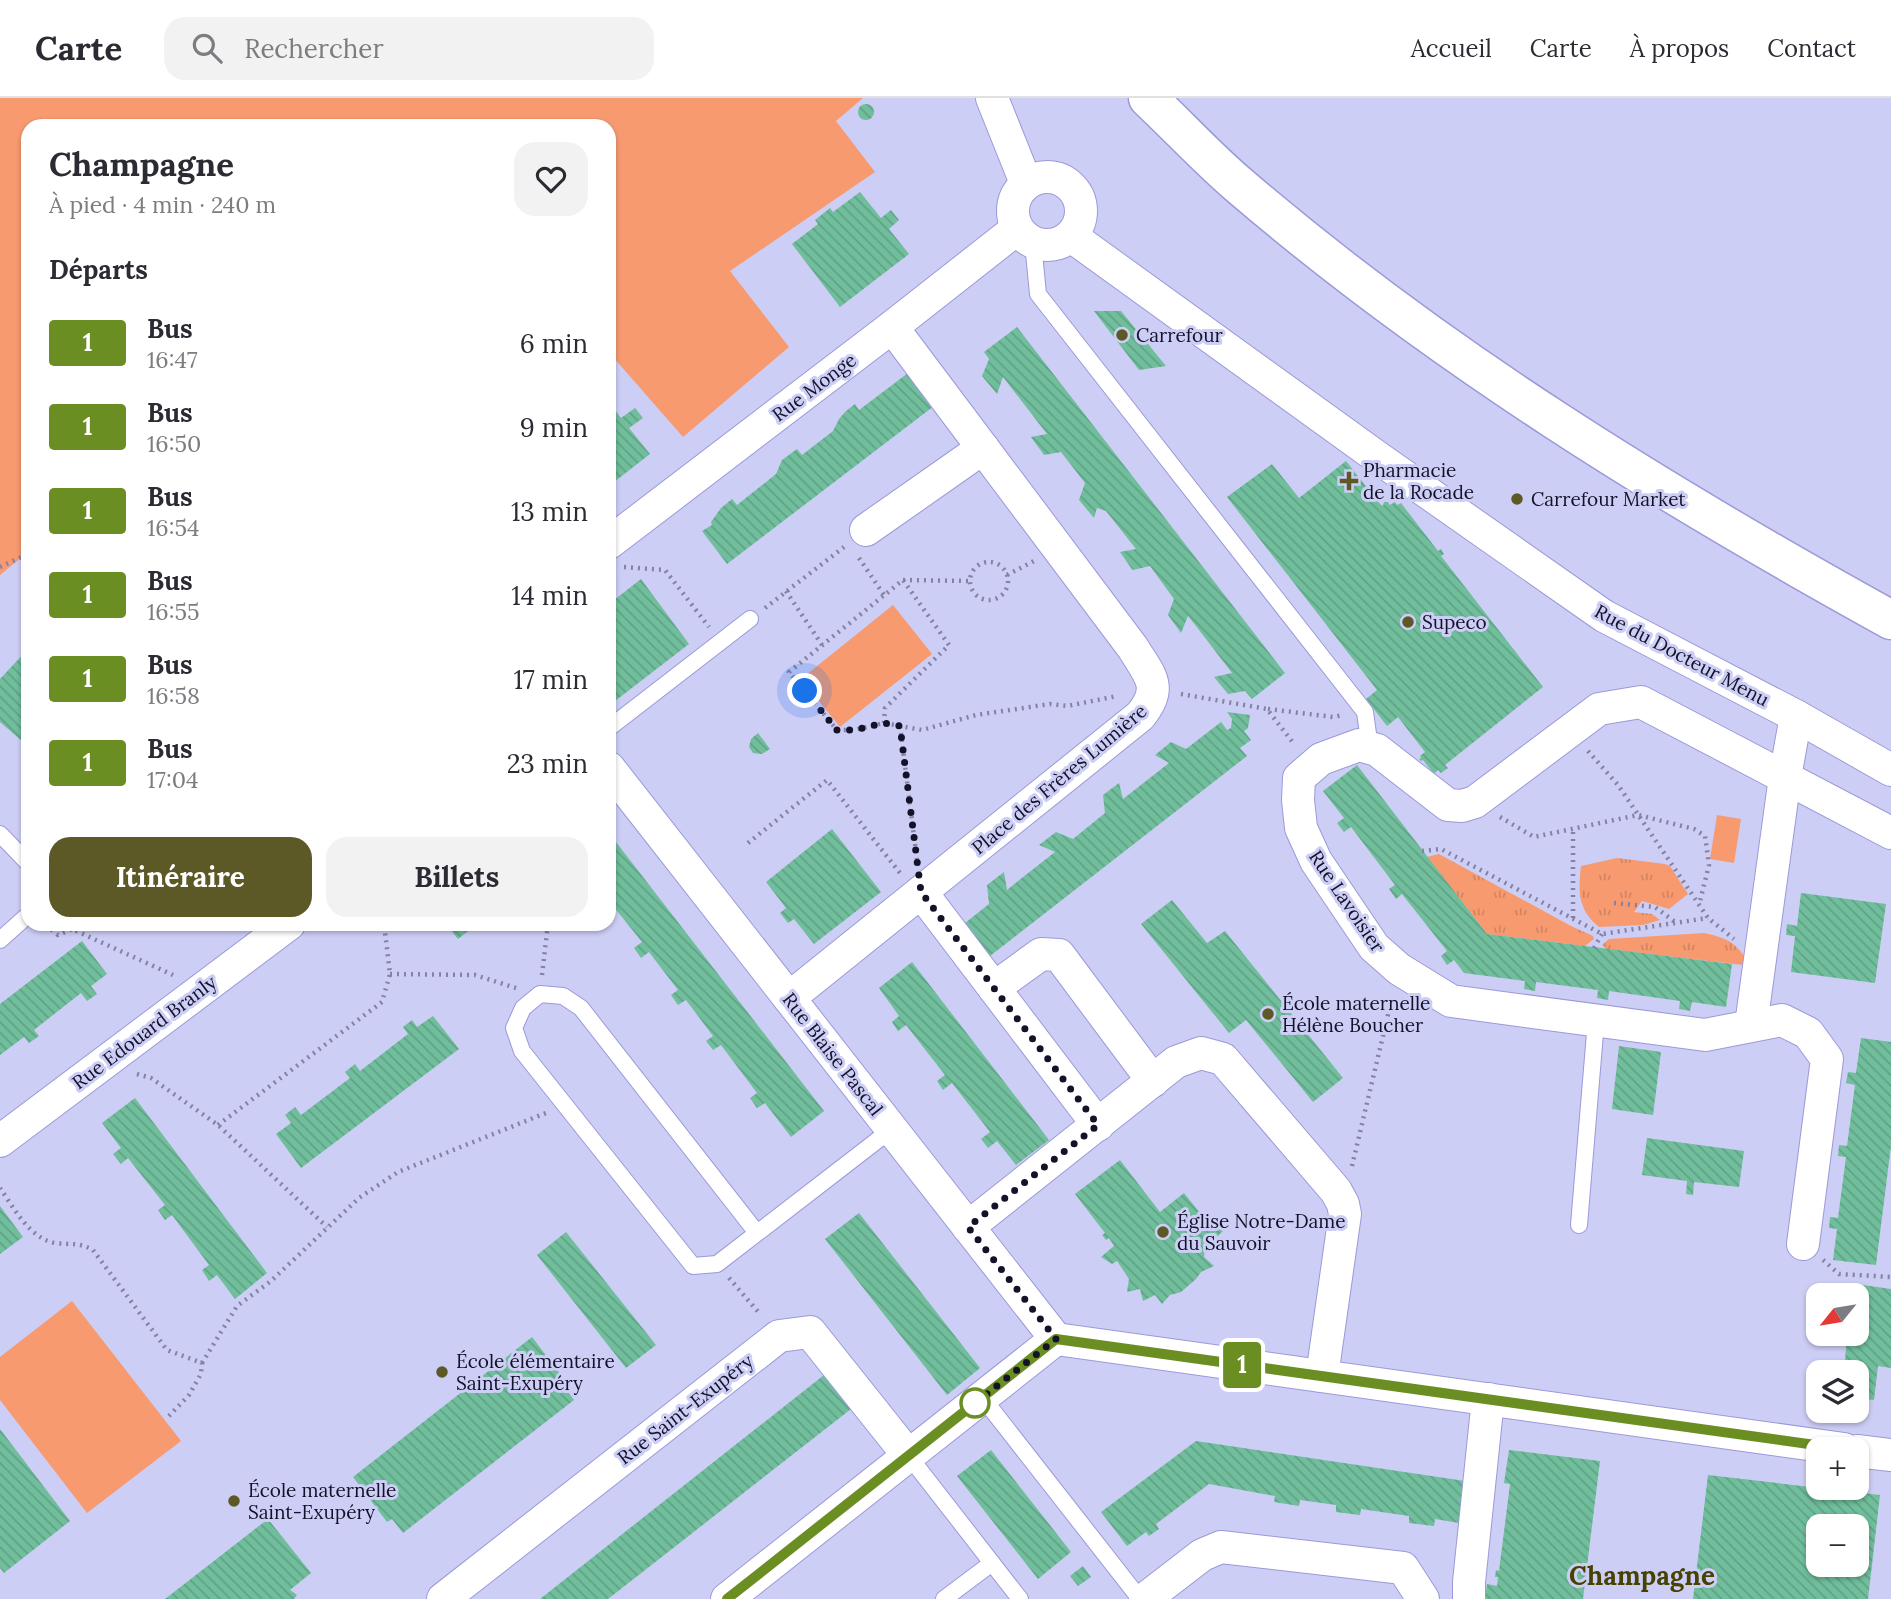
<!DOCTYPE html>
<html lang="fr">
<meta charset="utf-8">
<style>
body{margin:0;font-family:Lora,serif;background:#f2f2f3;color:#2b2b33;height:100vh;display:flex;flex-direction:column;font-size:26px;white-space:nowrap}
*{box-sizing:border-box;margin:0}
p{font-size:23px;color:#7c7c81}
.icon{flex:none;width:38px;height:38px;fill:none;stroke:currentColor;stroke-width:2;stroke-linecap:round;stroke-linejoin:round}
.map{position:relative;flex:1;overflow:hidden}
.sheet{position:absolute;left:21px;top:21px;width:595px;height:812px;display:flex;flex-direction:column;background:#fff;border-radius:21px;box-shadow:0 2px 5px #0004}
.sheet>*{flex:none}
.badge{padding:0 14px;border-radius:5px;font-size:24px;line-height:46px}
.needle{width:46px;rotate:240deg}
.controls{position:absolute;left:1806px;top:1185px;display:grid;gap:14px}
.controls a{display:grid;place-items:center;width:63px;height:63px;border-radius:14px;background:#fff;box-shadow:0 2px 5px #0004;font-size:35px}
.you{position:absolute;width:35px;height:35px;margin:-18px;border:5px solid #fff;border-radius:50%;background:#1a73e8;box-shadow:0 0 0 10px #1a73e833}
.map>.badge{position:absolute;translate:-50% -50%;box-shadow:0 0 0 4px #fff}
h2{padding:0 28px;font-size:26px;line-height:63px}
.round{display:grid;place-items:center;flex:none;width:74px;height:74px;border-radius:21px;background:#f2f2f3}
.headline{display:flex;align-items:center;justify-content:space-between;height:119px;padding:0 28px}
h1{font-size:33px;font-weight:700;line-height:52px}
.action{display:flex;gap:14px;margin-top:auto;padding:14px 28px}
.action a{flex:1;height:80px;border-radius:21px;background:#5d5926;color:#fff;font-size:28px;font-weight:700;line-height:80px;text-align:center}
.action a+a{background:#f2f2f3;color:#2b2b33}
ul{padding:0;list-style:none}
li{display:flex;align-items:center;gap:21px;height:84px;padding:0 28px}
li div{flex:1}
li b{display:block;font-size:26px}
li em{font-style:normal}
li .badge{min-width:77px;font-weight:700;text-align:center}
header{display:flex;align-items:center;gap:42px;box-sizing:border-box;height:98px;padding:0 35px;background:#fff;border-bottom:2px solid #e1e1e2}
header strong{font-size:33px}
nav{display:flex;gap:38px;margin-inline-start:auto;font-size:24px}
.search{width:490px;height:63px;background:#f2f2f3;display:flex;align-items:center;gap:18px;box-sizing:border-box;padding:0 24px;border-radius:21px;color:#7c7c81;font-size:26px}
.map>svg:first-child{display:block}
.grass{fill:url(#grass-tufts)}
.park{fill:#f79a70}
.building{fill:url(#building-back-hatch);fill-rule:evenodd}
.lines{fill:none;stroke-linecap:round;stroke-linejoin:round}
.lane-casing{stroke:#9b99d9;stroke-width:18}
.street-casing{stroke:#9b99d9;stroke-width:34}
.primary-casing{stroke:#9b99d9;stroke-width:41}
.path{stroke:#8382a3;stroke-width:4.5;stroke-dasharray:2 5;stroke-linecap:butt}
.lane{stroke:#fff;stroke-width:16}
.street{stroke:#fff;stroke-width:32}
.primary{stroke:#fff;stroke-width:38}
.line-casing{stroke:#fff;stroke-width:16}
.line{stroke:#6b8e23;stroke-width:10}
.walk{stroke:#141229;stroke-width:7;stroke-dasharray:0 12.6}
.poi-dot{fill:#5d5926;stroke:#cdcef5;stroke-width:2.5}
.stop-dot{fill:#fff;stroke:#6b8e23;stroke-width:3.5}
.labels{text-anchor:middle;dominant-baseline:central;stroke-width:6;stroke-linejoin:round;paint-order:stroke}
.poi-label{font-size:19px;fill:#141229;stroke:#cdcef5;text-anchor:start}
.street-label{font-size:19px;fill:#141229;stroke:#cdcef5}
.district-label{font-size:26px;font-weight:bold;fill:#474200;stroke:#cdcef5}
</style>
<header>
<strong>Carte</strong>
<div class="search"><svg class="icon" aria-label="search" viewBox="0 0 24 24"><circle cx="10" cy="10" r="6"/><path d="M15 15l6 6"/></svg>Rechercher</div>
<nav><a>Accueil</a><a>Carte</a><a>À propos</a><a>Contact</a></nav>
</header>
<div class="map">
<svg width="1891" height="1501" viewBox="0 0 1891 1501">
<defs>
<pattern id="grass-tufts" width="24" height="20" patternUnits="userSpaceOnUse" patternTransform="scale(1.75)"><rect width="24" height="20" fill="#f79a70"/><path d="M3 7l-1-3M5 7V3M7 7l1-3M15 17l-1-3M17 17v-4M19 17l1-3" fill="none" stroke="#d38461"/></pattern>
<pattern id="building-back-hatch" width="6" height="6" patternUnits="userSpaceOnUse" patternTransform="scale(1.75)"><rect width="6" height="6" fill="#70be9c"/><path d="M-1 5l2 2M0 0l6 6M5-1l2 2" fill="none" stroke="#60a286"/></pattern>
</defs>
<rect width="100%" height="100%" fill="#cdcef5"/>
<g class="grass">
<polygon points="1439,756 1571,828 1593,838 1594,841 1585,848 1487,836 1427,759"/>
<path d="M1617,760L1665,766L1670,768L1688,796L1669,811L1642,803L1634,814L1652,816L1660,822L1643,827L1599,829C1578,812 1578,794 1581,768Z"/>
<path d="M1704,835C1723,839 1735,843 1746,861L1743,867L1607,851L1602,847L1609,841Z"/>
</g>
<g class="park">
<polygon points="0,0 863,0 836,23 875,74 730,173 789,249 683,339 613,259 609,261 609,28 28,28 28,454 0,477"/>
<polygon points="893,507 932,556 840,629 801,581"/>
<polygon points="1717,717 1741,721 1734,765 1710,761"/>
<polygon points="72,1203 181,1343 87,1415 0,1302 0,1259"/>
</g>
<g class="building">
<circle cx="866" cy="14" r="8"/>
<polygon points="860,94 881,120 891,112 899,122 889,131 909,156 840,209 792,146 818,126 815,122 830,110 833,114"/>
<polygon points="1094,213 1121,213 1166,268 1139,272"/>
<polygon points="1017,229 1285,575 1252,601 1245,593 1228,596 1214,579 1232,575 1196,528 1188,518 1181,535 1168,517 1174,501 1150,468 1133,472 1131,470 1120,454 1136,451 1106,413 1097,410 1094,420 1079,402 1085,385 1061,354 1044,357 1031,339 1047,336 1003,279 997,296 982,278 989,261 984,254"/>
<polygon points="908,275 934,308 727,466 702,433 712,427 711,424 721,410 732,401 737,407 776,376 782,362 797,351 802,357 833,333 839,321 846,313 855,306 859,312"/>
<polygon points="609,304 621,320 635,310 643,320 629,330 650,356 609,388"/>
<polygon points="1346,363 1380,406 1383,408 1384,404 1388,404 1390,407 1395,404 1397,407 1401,405 1438,453 1441,451 1444,456 1441,458 1543,589 1445,667 1448,670 1441,675 1438,672 1434,676 1423,662 1421,663 1419,661 1421,660 1420,658 1425,654 1398,619 1387,628 1366,601 1377,592 1227,399 1272,366 1299,400"/>
<polygon points="641,481 689,546 615,603 609,595 609,506"/>
<polygon points="28,551 28,639 23,644 0,624 0,581"/>
<polygon points="1227,614 1250,617 1248,630 1244,633 1251,642 1240,650 1247,658 990,858 965,825 989,806 987,787 1004,774 1007,792 1018,783 1055,754 1039,747 1056,734 1073,741 1105,715 1103,697 1119,685 1123,701 1169,665 1155,657 1171,644 1186,651 1221,624 1227,632 1231,630 1232,621"/>
<polygon points="758,635 770,651 762,656 753,655 749,649 751,641"/>
<polygon points="1357,667 1487,836 1732,866 1726,909 1692,904 1690,913 1679,911 1680,903 1609,893 1608,902 1597,900 1598,892 1536,884 1535,893 1524,891 1525,883 1464,875 1454,862 1447,867 1441,858 1447,853 1402,796 1396,801 1389,791 1395,787 1351,729 1344,734 1337,725 1344,720 1323,693"/>
<polygon points="832,731 881,794 814,846 794,821 788,825 780,815 786,810 766,784"/>
<polygon points="609,735 824,1013 791,1039 765,1005 757,1010 750,1000 757,995 721,947 713,952 706,943 713,938 686,902 678,907 671,897 678,892 649,854 641,860 634,850 642,844 609,803"/>
<polygon points="1801,795 1886,806 1875,885 1791,874 1795,838 1786,837 1787,826 1797,828"/>
<polygon points="1172,802 1207,845 1225,833 1343,980 1313,1004 1246,922 1229,935 1141,826"/>
<polygon points="446,826 477,826 458,841"/>
<polygon points="82,843 107,876 91,888 97,896 87,903 81,895 34,932 39,938 29,945 24,939 0,957 0,906"/>
<polygon points="912,864 1049,1042 1016,1067 997,1043 988,1050 981,1041 990,1034 952,985 943,992 937,983 945,977 906,927 898,933 892,924 899,918 879,890"/>
<polygon points="433,918 459,951 301,1070 276,1036 291,1025 285,1017 295,1009 301,1017 350,980 345,974 355,966 360,973 408,936 403,929 412,922 417,929"/>
<polygon points="1861,940 1891,944 1891,1048 1876,1167 1833,1162 1837,1131 1829,1130 1830,1119 1838,1120 1846,1059 1838,1058 1839,1047 1847,1048 1855,987 1846,985 1848,974 1856,975"/>
<polygon points="1619,948 1661,954 1653,1017 1612,1011"/>
<polygon points="135,1000 267,1175 235,1201 217,1177 209,1183 202,1172 209,1167 172,1117 165,1122 158,1112 165,1107 128,1060 121,1066 113,1056 121,1050 102,1025"/>
<polygon points="1647,1040 1744,1053 1739,1089 1694,1084 1693,1097 1686,1096 1687,1083 1642,1077"/>
<polygon points="1120,1062 1160,1114 1184,1095 1200,1115 1223,1133 1205,1150 1204,1159 1214,1168 1201,1174 1196,1181 1181,1194 1170,1197 1162,1206 1155,1197 1143,1203 1140,1191 1127,1194 1129,1181 1117,1163 1112,1166 1101,1159 1114,1148 1109,1140 1106,1142 1102,1137 1105,1135 1075,1096"/>
<polygon points="0,1108 23,1139 0,1156"/>
<polygon points="859,1115 980,1270 947,1297 825,1141"/>
<polygon points="566,1134 656,1247 626,1270 537,1157"/>
<polygon points="1856,1186 1891,1191 1891,1270 1878,1268 1874,1302 1857,1300 1857,1274 1838,1274 1840,1263 1845,1263 1847,1236 1857,1236 1857,1197 1854,1197"/>
<polygon points="532,1239 561,1277 558,1280 574,1302 403,1435 392,1421 387,1424 353,1379"/>
<polygon points="824,1277 851,1311 608,1501 540,1501"/>
<polygon points="0,1331 70,1423 4,1475 0,1470"/>
<polygon points="1196,1343 1465,1383 1459,1425 1435,1421 1434,1428 1409,1425 1409,1418 1361,1411 1360,1417 1336,1414 1336,1407 1300,1402 1299,1408 1274,1404 1275,1398 1209,1386 1156,1426 1159,1431 1149,1438 1146,1434 1127,1448 1101,1414"/>
<polygon points="991,1352 1071,1454 1038,1481 957,1378"/>
<polygon points="1509,1352 1600,1363 1583,1501 1485,1501 1487,1486 1497,1488 1498,1479 1495,1479 1496,1472 1499,1473 1510,1386 1504,1385"/>
<path d="M1708,1377L1880,1397L1868,1501H1693ZM1818,1428H1857V1466H1818Z"/>
<polygon points="268,1421 311,1475 290,1492 297,1497 294,1501 165,1501"/>
<polygon points="1083,1468 1091,1479 1078,1488 1070,1478"/>
</g>
<g class="lines">
<g class="lane-casing">
<g id="lane">
<polyline points="1033,145 1038,196 1365,614 1370,650"/>
<polyline points="609,630 750,521"/>
<polyline points="0,736 28,765"/>
<polyline points="0,842 28,817"/>
<polyline points="1579,1127 1596,923"/>
<polyline points="757,1135 581,910 563,898 540,896 523,910 514,930 522,953 693,1168 717,1166 892,1031"/>
<polyline points="982,1299 1140,1501"/>
<polyline points="908,1357 1020,1501"/>
<polyline points="944,1501 992,1465"/>
</g>
</g>
<g class="street-casing">
<g id="street">
<polyline points="992,0 1026,85"/>
<circle cx="1047" cy="113" r="34"/>
<polyline points="1071,138 1377,359 1604,518 1796,618 1891,672"/>
<polyline points="866,432 983,350"/>
<polyline points="609,445 892,229 1009,137 1018,132"/>
<polyline points="609,670 1056,1241"/>
<polyline points="921,794 1098,1027"/>
<polyline points="994,890 1041,856 1059,857 1153,983"/>
<path d="M789,900L1140,618C1164,589 1150,578 1133,550L892,229"/>
<polyline points="1751,927 1785,679 1796,618"/>
<polyline points="0,1043 289,826"/>
<polyline points="968,1129 1176,964 1201,955 1223,961 1336,1093 1343,1106 1345,1116 1322,1278"/>
<polyline points="1803,1146 1827,961 1808,935 1782,922 1705,937 1451,903 1399,871 1374,849 1316,763 1301,730 1298,702 1299,680 1321,661 1359,647 1377,652 1448,707 1462,708 1475,704 1599,611 1641,604 1891,735"/>
<polyline points="1857,1353 1891,1357"/>
<polyline points="443,1501 779,1238 810,1234 908,1357"/>
<polyline points="727,1501 1056,1241 1844,1351"/>
<polyline points="1145,1501 1202,1457 1221,1449 1403,1470 1423,1501"/>
<polyline points="1469,1501 1469,1484 1488,1301"/>
</g>
</g>
<g class="primary-casing">
<path id="primary" d="M1148,0C1179,29 1208,61 1240,88C1438,258 1663,396 1891,522"/>
</g>
<g class="path">
<polyline points="859,460 884,497"/>
<circle cx="989" cy="483" r="19"/>
<polyline points="0,469 28,456"/>
<polyline points="624,469 665,472 709,529"/>
<polyline points="1007,477 1034,463"/>
<polyline points="903,482 971,483"/>
<polyline points="786,493 822,547"/>
<polyline points="765,510 844,449"/>
<polyline points="1181,596 1267,611 1294,646"/>
<polyline points="1268,611 1333,619 1343,617"/>
<polyline points="884,625 885,610 949,547 903,482 789,574 837,632 854,632 884,625 922,632 976,617 1050,606 1067,608 1117,598"/>
<polyline points="900,628 917,762"/>
<polyline points="1588,653 1618,687 1708,820 1734,841"/>
<polyline points="1500,719 1534,739 1638,717 1694,731 1705,738 1709,767 1699,807"/>
<polyline points="748,745 827,682 900,775"/>
<polyline points="1422,753 1441,751 1602,836 1708,820"/>
<polyline points="1614,805 1655,809 1675,824"/>
<polyline points="1573,820 1573,731"/>
<polyline points="46,827 58,837 72,831 173,877"/>
<polyline points="1594,850 1602,836"/>
<polyline points="390,876 475,877 516,890"/>
<polyline points="542,877 548,826"/>
<polyline points="137,976 151,980 218,1027 327,1129"/>
<polyline points="218,1027 382,904 390,876 384,826"/>
<polyline points="1352,1068 1392,900"/>
<path d="M0,1090C14,1110 29,1140 55,1145C70,1147 79,1144 93,1152L167,1252L202,1265L201,1276L189,1297L169,1318"/>
<polyline points="1823,1162 1839,1176 1891,1179"/>
<polyline points="729,1180 760,1216"/>
<polyline points="202,1265 237,1208 271,1183 359,1100 398,1074 546,1015"/>
</g>
<use href="#lane" class="lane"/>
<use href="#street" class="street"/>
<use href="#primary" class="primary"/>
</g>
<g class="lines">
<g class="line-casing">
<polyline id="line" points="727,1501 1056,1241 1844,1351"/>
</g>
<use href="#line" class="line"/>
<polyline class="walk" points="805,593 837,632 854,632 884,625 900,628 921,794 1098,1027 968,1129 1056,1241 969,1310 975,1305"/>
</g>
<g class="poi-dot">
<circle cx="1122" cy="237" r="7"/>
<path d="M1345.5 372.5h7v7h7v7h-7v7h-7v-7h-7v-7h7z"/>
<circle cx="1517" cy="401" r="7"/>
<circle cx="1408" cy="524" r="7"/>
<circle cx="1268" cy="916" r="7"/>
<circle cx="1163" cy="1134" r="7"/>
<circle cx="442" cy="1274" r="7"/>
<circle cx="234" cy="1403" r="7"/>
</g>
<circle class="stop-dot" cx="975" cy="1305" r="14"/>
<g class="labels">
<g class="poi-label">
<text x="1136" y="237">Carrefour</text>
<text x="1363" y="372">Pharmacie<tspan x="1363" dy="22">de la Rocade</tspan></text>
<text x="1531" y="401">Carrefour Market</text>
<text x="1422" y="524">Supeco</text>
<text x="1282" y="905">École maternelle<tspan x="1282" dy="22">Hélène Boucher</tspan></text>
<text x="1177" y="1123">Église Notre-Dame<tspan x="1177" dy="22">du Sauvoir</tspan></text>
<text x="456" y="1263">École élémentaire<tspan x="456" dy="22">Saint-Exupéry</tspan></text>
<text x="248" y="1392">École maternelle<tspan x="248" dy="22">Saint-Exupéry</tspan></text>
</g>
<g class="street-label">
<text transform="translate(814 289) rotate(-37)">Rue Monge</text>
<text transform="translate(1682 557) rotate(28)">Rue du Docteur Menu</text>
<text transform="translate(1059 681) rotate(-40)">Place des Frères Lumière</text>
<text transform="translate(1347 803) rotate(56)">Rue Lavoisier</text>
<text transform="translate(144 934) rotate(-37)">Rue Edouard Branly</text>
<text transform="translate(833 956) rotate(52)">Rue Blaise Pascal</text>
<text transform="translate(685 1311) rotate(-38)">Rue Saint-Exupéry</text>
</g>
<g class="district-label">
<text x="1642" y="1477">Champagne</text>
</g>
</g>
</svg>
<div class="controls">
<a><svg class="needle" viewBox="-14 -14 28 28"><path d="M0-13l5 13h-10z" fill="#e53935"/><path d="M0 13l5-13h-10z" fill="#7c7c81"/></svg></a>
<a><svg class="icon" aria-label="layers" viewBox="0 0 24 24"><path d="M12 4l9 5-9 5-9-5zM3 14l9 5 9-5"/></svg></a>
<a>+</a>
<a>−</a>
</div>
<div class="you" style="left:805px;top:593px"></div>
<b class="badge" style="left:1242px;top:1267px;background:#6b8e23;color:#fff">1</b>
<section class="sheet">
<div class="headline"><div><h1>Champagne</h1><p>À pied · 4 min · 240 m</p></div><a class="round"><svg class="icon" aria-label="heart" viewBox="0 0 24 24"><path d="M12 20l-8-8c-3-5 5-10 8-4 3-6 11-1 8 4z"/></svg></a></div>
<h2>Départs</h2>
<ul>
<li><span class="badge" style="background:#6b8e23;color:#fff">1</span><div><b>Bus</b><p>16:47</p></div><em>6 min</em></li>
<li><span class="badge" style="background:#6b8e23;color:#fff">1</span><div><b>Bus</b><p>16:50</p></div><em>9 min</em></li>
<li><span class="badge" style="background:#6b8e23;color:#fff">1</span><div><b>Bus</b><p>16:54</p></div><em>13 min</em></li>
<li><span class="badge" style="background:#6b8e23;color:#fff">1</span><div><b>Bus</b><p>16:55</p></div><em>14 min</em></li>
<li><span class="badge" style="background:#6b8e23;color:#fff">1</span><div><b>Bus</b><p>16:58</p></div><em>17 min</em></li>
<li><span class="badge" style="background:#6b8e23;color:#fff">1</span><div><b>Bus</b><p>17:04</p></div><em>23 min</em></li>
</ul>
<div class="action"><a>Itinéraire</a><a>Billets</a></div>
</section>
</div>
